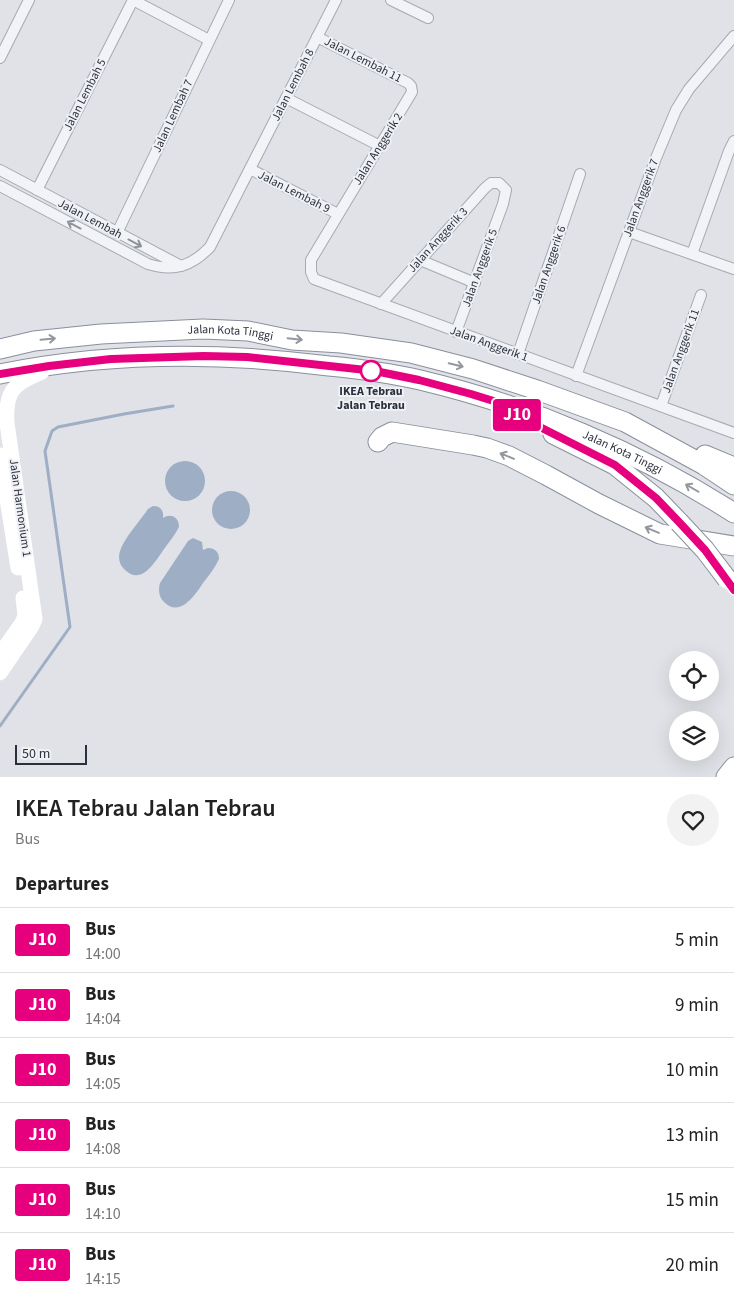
<!DOCTYPE html>
<style>
body{margin:0;font-family:"Source Sans 3",sans-serif;background:#f2f2f2;color:#222;height:100vh;display:flex;flex-direction:column;font-size:19px;white-space:nowrap}
*{box-sizing:border-box;margin:0}
p{font-size:16px;color:#767676}
.icon{flex:none;width:28px;height:28px;fill:none;stroke:currentColor;stroke-width:2;stroke-linecap:round;stroke-linejoin:round}
.map{position:relative;height:777px;overflow:hidden}
.panel{display:flex;flex-direction:column;background:#fff;flex:1}
.panel>*{flex:none}
.badge{padding:0 10px;border-radius:4px;font-size:18px;line-height:32px}
.fabs{position:absolute;left:669px;top:651px;display:grid;gap:10px}
.fabs a{display:grid;place-items:center;width:50px;height:50px;border-radius:50%;background:#fff;box-shadow:0 5px 20px #0002;font-size:25px}
.scale{position:absolute;left:15px;bottom:12px;width:72px;box-sizing:border-box;padding-left:5px;border:2px solid #2a303d;border-top:0;font-size:14px;line-height:18px;white-space:nowrap;color:#2a303d;-webkit-text-stroke:4px #eff1f5;paint-order:stroke}
.map>.badge{position:absolute;translate:-50% -50%;box-shadow:0 0 0 2px #fff}
h2{padding:0 15px;font-size:19px;line-height:45px}
.round{display:grid;place-items:center;flex:none;width:52px;height:52px;border-radius:26px;background:#f2f2f2}
.head{display:flex;align-items:center;justify-content:space-between;height:85px;padding:0 15px}
h1{font-size:24px;font-weight:600;line-height:38px}
ul{padding:0;list-style:none}
li{display:flex;align-items:center;gap:15px;height:65px;padding:0 15px;border-top:1px solid #e0e0e0}
li div{flex:1}
li b{display:block;font-size:19px}
li em{font-style:normal}
li .badge{min-width:55px;font-weight:700;text-align:center}
.map>svg:first-child{display:block}
.water{fill:#9eaec4}
.lines{fill:none;stroke-linecap:round;stroke-linejoin:round}
.stream{stroke:#9eaec4;stroke-width:3}
.street-casing{stroke:#a6a9b1;stroke-width:12}
.highway-casing{stroke:#898f9c;stroke-width:21}
.street{stroke:#f2f3f6;stroke-width:10}
.secondary{stroke:#fff;stroke-width:15}
.highway{stroke:#fff;stroke-width:19}
.highway-bridge-casing{stroke:#898f9c;stroke-width:21;stroke-linecap:butt}
.highway-bridge{stroke:#fff;stroke-width:19}
.oneway{stroke:#8e929a}
.oneway2{stroke:#94989e}
.line-casing{stroke:#fff;stroke-width:11}
.line{stroke:#e6007e;stroke-width:8}
.stop-dot{fill:#fff;stroke:#e6007e;stroke-width:2.5}
.labels{text-anchor:middle;dominant-baseline:central;stroke-width:4;stroke-linejoin:round;paint-order:stroke}
.street-label{font-size:12px;fill:#2a303d;stroke:#eff1f5}
.stop-label{font-size:12px;font-weight:bold;fill:#2a303d;stroke:#eff1f5}
</style>
<div class="map">
<svg width="734" height="777" viewBox="0 0 734 777">
<rect width="100%" height="100%" fill="#e0e2e7"/>
<g class="water">
<circle cx="185" cy="481" r="20"/>
<circle cx="231" cy="510" r="19"/>
<path d="M153,506C161,506 164,511 163,518C171,513 179,517 179,527C175,535 169,542 164,549C155,562 141,587 124,569C119,564 118,557 120,551C124,538 140,521 148,509Z"/>
<path d="M193,538L202,542L203,550L208,548C215,548 219,552 219,559C215,568 209,575 203,583C195,595 180,618 164,602C159,597 158,590 160,583L188,541Z"/>
</g>
<g class="lines">
<polyline class="stream" points="0,726 70,627 45,451 52,431 58,427 124,414 173,406"/>
<g class="street-casing">
<g id="street">
<polyline points="133,0 209,40"/>
<polyline points="391,0 428,18"/>
<polyline points="317,37 408,83 411,86 412,92 311,260 311,272 314,279 734,433"/>
<polyline points="0,58 29,0"/>
<polyline points="286,98 380,146"/>
<polyline points="250,169 338,214"/>
<polyline points="0,170 181,266"/>
<path d="M0,186L148,264C174,272 192,266 210,247L336,0"/>
<polyline points="37,190 133,0"/>
<polyline points="629,232 734,269"/>
<polyline points="117,233 229,0"/>
<polyline points="692,254 729,151 734,141"/>
<polyline points="420,260 475,283"/>
<polyline points="381,304 485,188 491,183 499,183 506,190 503,204 456,332"/>
<polyline points="518,354 580,174"/>
<polyline points="576,376 656,158 676,110 689,89 734,36"/>
<polyline points="661,406 701,295"/>
</g>
</g>
<g class="highway-casing">
<g id="highway">
<path id="s1" d="M0,349L34,341L101,334L203,329L248,331L292,340L341,343L411,353L473,369L537,390L625,422L704,465L734,485"/>
<path id="s2" d="M0,374C109,352 220,352 329,366C360,369 390,373 420,380C530,406 639,452 734,513"/>
<polyline points="553,434 615,465 656,498 679,522"/>
<polyline points="378,442 382,437 392,432 473,445 487,448 509,456 546,475 599,504 660,534 734,546"/>
<polyline points="705,455 734,467"/>
<polyline points="726,777 734,767"/>
</g>
</g>
<use href="#street" class="street"/>
<g class="secondary">
<polyline points="0,455 18,568"/>
<polyline points="0,654 22,623 25,616 23,598"/>
<path d="M0,673L32,626L35,619L7,423C5,391 13,384 42,372"/>
</g>
<use href="#highway" class="highway"/>
<g class="highway-bridge-casing">
<polyline id="highway-bridge" points="679,522 705,550 727,579"/>
</g>
<use href="#highway-bridge" class="highway-bridge"/>
</g>
<defs><path id="oneway-shaft" d="M-6 0H5M1.5-3L5.5 0L1.5 3" fill="none" stroke-width="1.6" stroke-linecap="round" stroke-linejoin="round" transform="scale(1.25)"/></defs>
<g class="oneway">
<use href="#oneway-shaft" transform="translate(74 225) rotate(-152)"/>
<use href="#oneway-shaft" transform="translate(135 243) rotate(28)"/>
</g>
<g class="oneway2">
<use href="#oneway-shaft" transform="translate(48 339) rotate(-5)"/>
<use href="#oneway-shaft" transform="translate(295 339) rotate(6)"/>
<use href="#oneway-shaft" transform="translate(456 365) rotate(14)"/>
<use href="#oneway-shaft" transform="translate(507 456) rotate(-158)"/>
<use href="#oneway-shaft" transform="translate(692 488) rotate(-150)"/>
<use href="#oneway-shaft" transform="translate(652 530) rotate(-157)"/>
</g>
<g class="lines">
<g class="line-casing">
<polyline id="line" points="0,374 49,366 111,359 204,356 247,357 375,371 419,380 471,394 500,403 526,420 615,465 656,498 679,522 705,550 734,590"/>
</g>
<use href="#line" class="line"/>
</g>
<circle class="stop-dot" cx="371" cy="371" r="10"/>
<g class="labels">
<g class="street-label">
<text transform="translate(363 60) rotate(27)">Jalan Lembah 11</text>
<text transform="translate(293 85) rotate(-63)">Jalan Lembah 8</text>
<text transform="translate(85 95) rotate(-63)">Jalan Lembah 5</text>
<text transform="translate(173 116) rotate(-65)">Jalan Lembah 7</text>
<text transform="translate(378 149) rotate(-58)">Jalan Anggerik 2</text>
<text transform="translate(294 192) rotate(27)">Jalan Lembah 9</text>
<text transform="translate(641 198) rotate(-70)">Jalan Anggerik 7</text>
<text transform="translate(90 219) rotate(28)">Jalan Lembah</text>
<text transform="translate(438 240) rotate(-48)">Jalan Anggerik 3</text>
<text transform="translate(549 265) rotate(-71)">Jalan Anggerik 6</text>
<text transform="translate(480 268) rotate(-70)">Jalan Anggerik 5</text>
<text stroke="none"><textPath href="#s1" startOffset="232">Jalan Kota Tinggi</textPath></text>
<text transform="translate(489 344) rotate(20)">Jalan Anggerik 1</text>
<text transform="translate(681 351) rotate(-70)">Jalan Anggerik 11</text>
<text stroke="none"><textPath href="#s2" startOffset="638">Jalan Kota Tinggi</textPath></text>
<text transform="translate(20 508) rotate(82)">Jalan Harmonium 1</text>
</g>
<g class="stop-label">
<text x="371" y="391">IKEA Tebrau<tspan x="371" dy="14">Jalan Tebrau</tspan></text>
</g>
</g>
</svg>
<div class="fabs">
<a><svg class="icon" aria-label="locate" viewBox="0 0 24 24"><circle cx="12" cy="12" r="6"/><path d="M12 2v4M12 18v4M2 12h4M18 12h4"/></svg></a>
<a><svg class="icon" aria-label="layers" viewBox="0 0 24 24"><path d="M12 4l9 5-9 5-9-5zM3 14l9 5 9-5"/></svg></a>
</div>
<div class="scale">50 m</div>
<b class="badge" style="left:517px;top:415px;background:#e6007e;color:#fff">J10</b>
</div>
<section class="panel">
<div class="head"><div><h1>IKEA Tebrau Jalan Tebrau</h1><p>Bus</p></div><a class="round"><svg class="icon" aria-label="heart" viewBox="0 0 24 24"><path d="M12 20l-8-8c-3-5 5-10 8-4 3-6 11-1 8 4z"/></svg></a></div>
<h2>Departures</h2>
<ul>
<li><span class="badge" style="background:#e6007e;color:#fff">J10</span><div><b>Bus</b><p>14:00</p></div><em>5 min</em></li>
<li><span class="badge" style="background:#e6007e;color:#fff">J10</span><div><b>Bus</b><p>14:04</p></div><em>9 min</em></li>
<li><span class="badge" style="background:#e6007e;color:#fff">J10</span><div><b>Bus</b><p>14:05</p></div><em>10 min</em></li>
<li><span class="badge" style="background:#e6007e;color:#fff">J10</span><div><b>Bus</b><p>14:08</p></div><em>13 min</em></li>
<li><span class="badge" style="background:#e6007e;color:#fff">J10</span><div><b>Bus</b><p>14:10</p></div><em>15 min</em></li>
<li><span class="badge" style="background:#e6007e;color:#fff">J10</span><div><b>Bus</b><p>14:15</p></div><em>20 min</em></li>
</ul>
</section>
